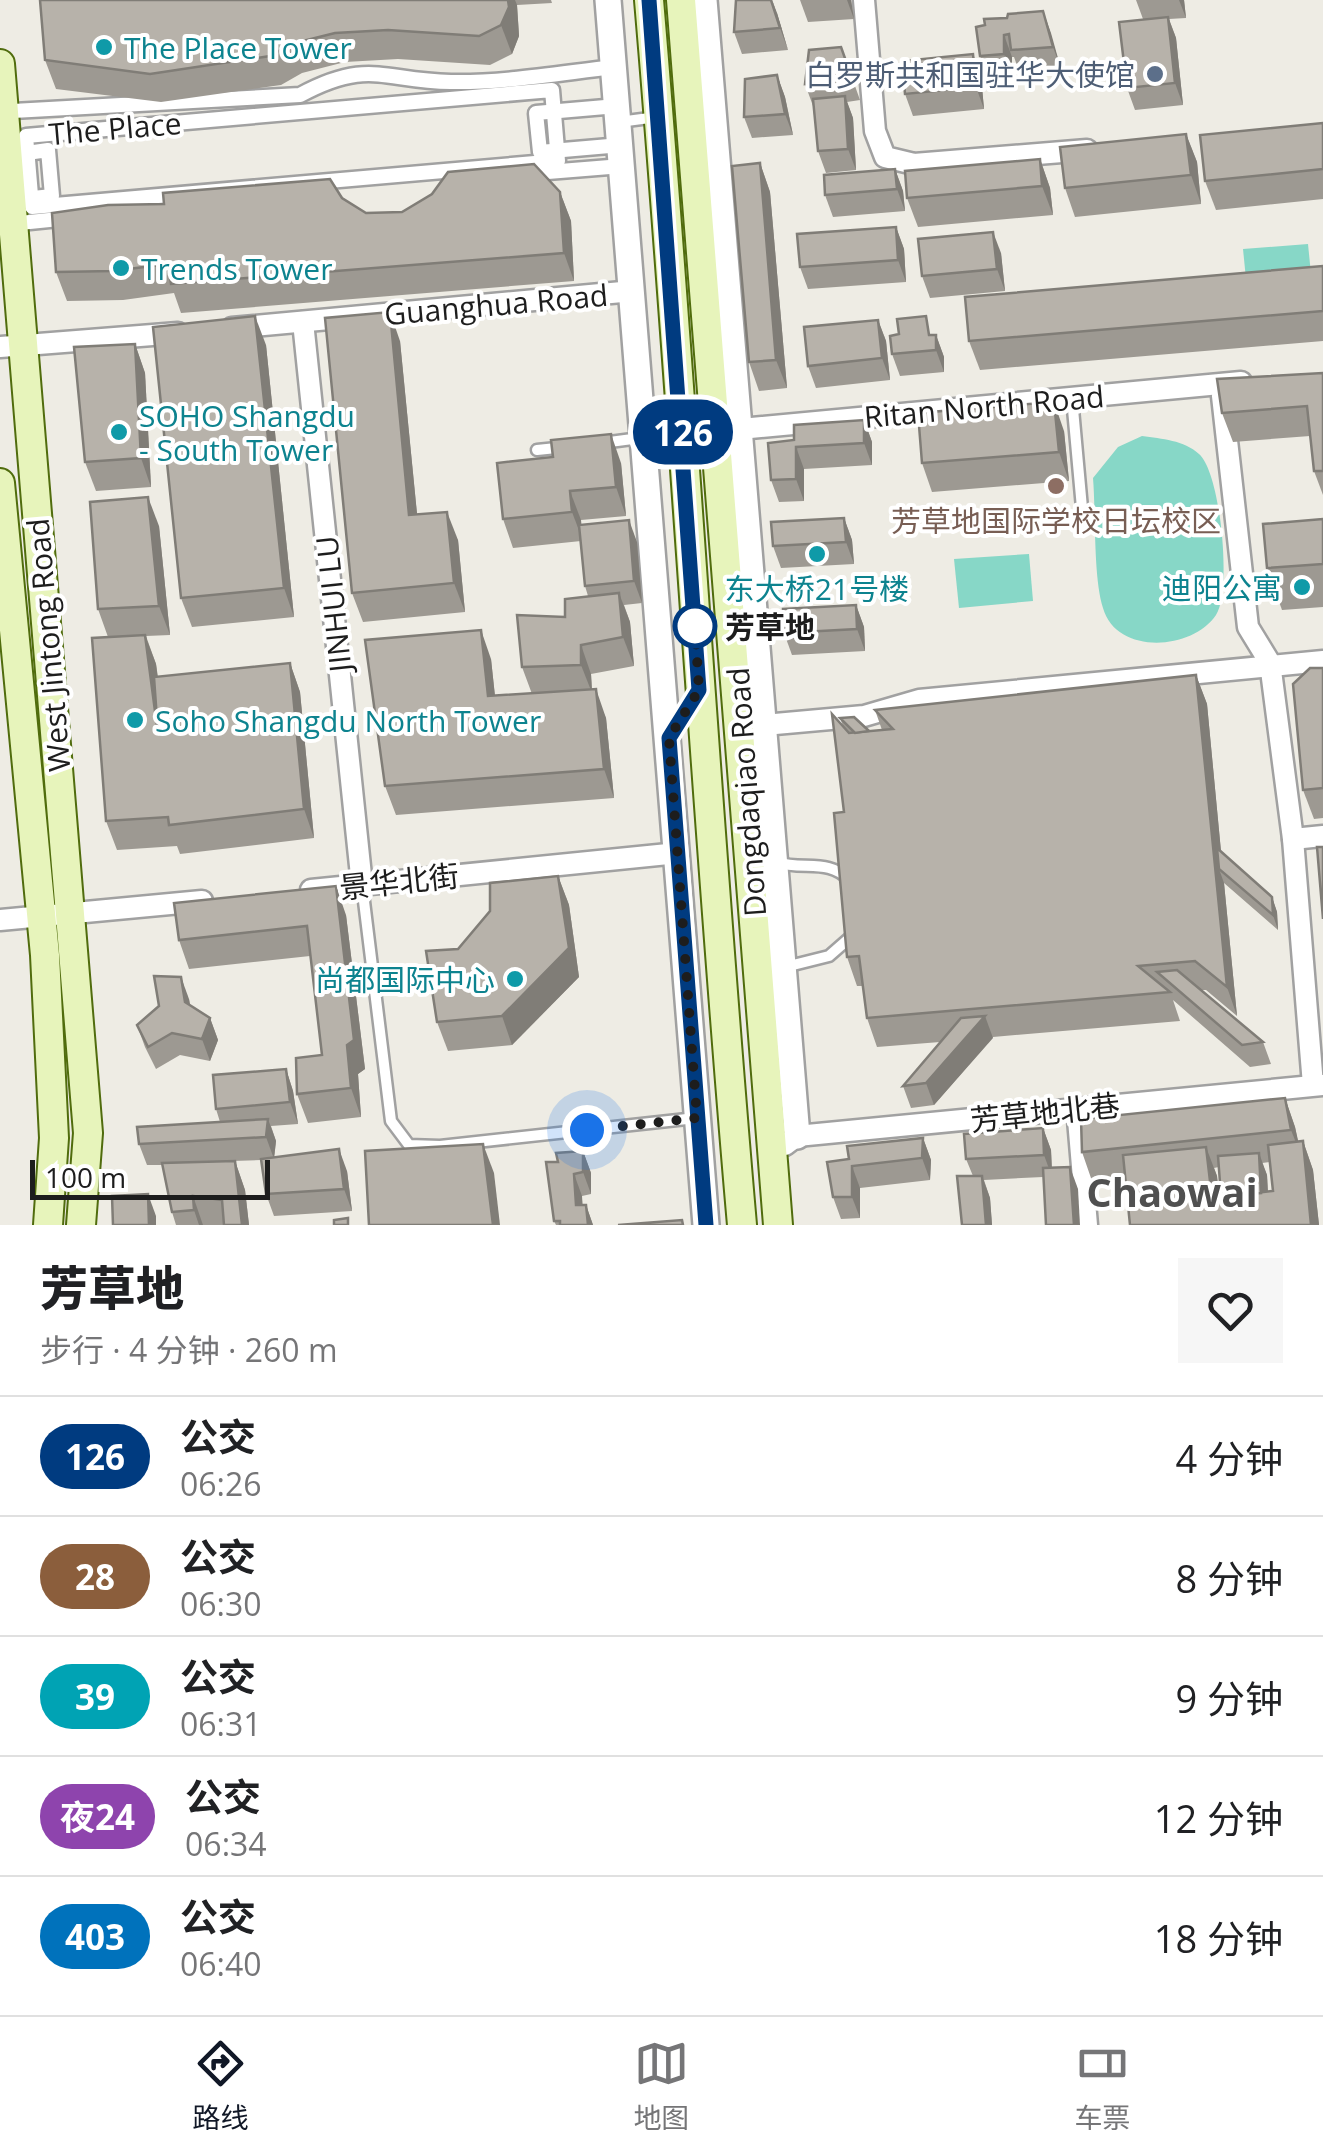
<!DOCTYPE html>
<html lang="zh">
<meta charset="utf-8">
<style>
body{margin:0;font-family:"Open Sans","Noto Sans SC",sans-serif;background:#f6f6f6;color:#202124;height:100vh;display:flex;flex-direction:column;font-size:38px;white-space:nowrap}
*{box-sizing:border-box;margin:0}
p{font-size:32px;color:#757577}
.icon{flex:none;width:55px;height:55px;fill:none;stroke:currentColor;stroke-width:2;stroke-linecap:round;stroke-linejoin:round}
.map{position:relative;height:1225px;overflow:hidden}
.sheet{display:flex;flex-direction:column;background:#fff;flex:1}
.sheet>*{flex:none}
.badge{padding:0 20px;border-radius:32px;font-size:35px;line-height:65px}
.scale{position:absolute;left:30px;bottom:25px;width:240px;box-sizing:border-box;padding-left:10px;border:5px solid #1d1d1d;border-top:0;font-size:28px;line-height:35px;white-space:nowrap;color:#1d1d1d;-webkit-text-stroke:8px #fff;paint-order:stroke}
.you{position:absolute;width:50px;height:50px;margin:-25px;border:8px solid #fff;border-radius:50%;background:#1a73e8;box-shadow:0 0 0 15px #1a73e833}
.map>.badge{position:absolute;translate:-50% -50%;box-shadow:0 0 0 5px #fff}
.round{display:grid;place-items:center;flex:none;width:105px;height:105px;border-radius:0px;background:#f6f6f6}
.overview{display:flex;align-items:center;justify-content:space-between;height:170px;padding:0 40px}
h1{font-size:48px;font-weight:800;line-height:75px}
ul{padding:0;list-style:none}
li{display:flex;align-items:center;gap:30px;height:120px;padding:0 40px;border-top:2px solid #e0e0e0}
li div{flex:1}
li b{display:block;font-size:38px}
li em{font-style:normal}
li .badge{min-width:110px;font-weight:700;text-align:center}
.menu{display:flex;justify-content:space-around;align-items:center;height:140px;border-top:2px solid #e0e0e0;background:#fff;font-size:28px;color:#757577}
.menu a{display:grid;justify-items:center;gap:5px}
.menu .on{color:#111827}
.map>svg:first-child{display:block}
.pitch{fill:#87d7c7}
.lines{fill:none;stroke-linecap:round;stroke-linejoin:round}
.service-casing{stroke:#a1a1a1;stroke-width:15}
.pedestrian-casing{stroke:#a1a1a1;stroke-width:19}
.minor-casing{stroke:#a1a1a1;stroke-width:25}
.tertiary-casing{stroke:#a1a1a1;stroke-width:30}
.secondary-casing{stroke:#506c0d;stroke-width:32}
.service{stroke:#fff;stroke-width:10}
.pedestrian{stroke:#fff;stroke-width:14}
.minor{stroke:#fff;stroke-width:20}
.tertiary{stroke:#fff;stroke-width:25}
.secondary{stroke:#e7f4bb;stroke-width:28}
.wall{fill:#9d9992;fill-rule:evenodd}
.shaded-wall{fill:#807d77}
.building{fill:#b7b2aa;stroke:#807d77;stroke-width:2.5}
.line-casing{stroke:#fff;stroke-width:22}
.line{stroke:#003b80;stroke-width:15}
.walk{stroke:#1d1d1d;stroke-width:10;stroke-dasharray:0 18}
.culture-dot{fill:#0f9aa8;stroke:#fff;stroke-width:4}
.service-dot{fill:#5c6f8a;stroke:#fff;stroke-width:4}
.education-dot{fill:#8d6e63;stroke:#fff;stroke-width:4}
.stop-dot{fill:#fff;stroke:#003b80;stroke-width:5}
.labels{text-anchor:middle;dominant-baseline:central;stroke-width:8;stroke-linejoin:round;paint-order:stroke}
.culture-label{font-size:30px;fill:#0d838f;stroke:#fff;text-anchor:start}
.service-label{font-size:30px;fill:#4e5e75;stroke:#fff;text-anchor:end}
.street-label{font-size:30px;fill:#1d1d1d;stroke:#fff}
.education-label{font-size:30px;fill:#785e54;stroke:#fff}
.stop-label{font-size:30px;font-weight:bold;fill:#1d1d1d;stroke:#fff;text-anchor:start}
.district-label{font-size:40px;font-weight:bold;fill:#505050;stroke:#fff}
</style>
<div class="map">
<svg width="1323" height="1225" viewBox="0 0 1323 1225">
<rect width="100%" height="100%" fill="#eeece4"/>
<g class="pitch">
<polygon points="1308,244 1311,274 1246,279 1243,249"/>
<path d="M1142,436C1162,439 1184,440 1199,454C1221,473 1232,591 1216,615C1192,651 1116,655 1103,608C1093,576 1096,514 1093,478L1118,447Z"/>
<polygon points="1029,554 1033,601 959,608 954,559"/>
</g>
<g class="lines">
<g class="service-casing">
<g id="service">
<polyline points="619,122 657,117"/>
<polyline points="1072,398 1083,519"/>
<polyline points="602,443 640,438"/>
<polyline points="537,450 566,447"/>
<path d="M777,862C802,871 829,858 849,880"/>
<polyline points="362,885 391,1121 409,1145 440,1146 696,1118"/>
<polyline points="785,967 829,956 853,935"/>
</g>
</g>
<g class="pedestrian-casing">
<g id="pedestrian">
<polygon points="552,90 558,161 32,207 26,136"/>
<polyline points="617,106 536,113 540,152 621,145"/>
<path d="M13,111L300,95C369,58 383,81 451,82C504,83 561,73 614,67"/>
<polyline points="20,154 48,150 52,196 24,199"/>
<polyline points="523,174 622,166"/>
<polyline points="10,224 69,218"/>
</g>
</g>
<g class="minor-casing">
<g id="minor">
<polyline points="864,0 875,131 885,157 914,164 1087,150"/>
<polyline points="303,322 362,885"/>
<polyline points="232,328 633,291"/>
<polyline points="0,347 178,333"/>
<polyline points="1222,396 1248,627 1270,663 1293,839 1313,1085"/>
<polyline points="645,438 1241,382"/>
<polyline points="764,725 864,716 919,700 1323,661"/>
<polyline points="1293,839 1323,836"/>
<polyline points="311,890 678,853"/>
<polyline points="0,920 202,901"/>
<polyline points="1077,1108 1087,1225"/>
<polyline points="785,1145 797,1136 1323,1085"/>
</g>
</g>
<g class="tertiary-casing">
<g id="tertiary">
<polyline points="608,0 706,1225"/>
<polyline points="704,0 797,1136"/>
</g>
</g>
<g class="secondary-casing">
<g id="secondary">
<path d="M649,0C684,408 706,817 742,1225"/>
<polyline points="681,0 778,1225"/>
<polyline points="0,64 88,1133 81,1225"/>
<polyline points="0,483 45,955 54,1138 48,1225"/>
</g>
</g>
<use href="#service" class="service"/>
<use href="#pedestrian" class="pedestrian"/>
<use href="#minor" class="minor"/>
<use href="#tertiary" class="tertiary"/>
<use href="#secondary" class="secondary"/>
</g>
<g class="wall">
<polygon points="40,0 551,0 552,3 517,5 519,36 512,54 490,65 398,59 345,62 302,73 281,85 161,102 56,89 45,60"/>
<polygon points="800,0 851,0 854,19 808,22"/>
<polygon points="1136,0 1184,0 1186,18 1169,19 1176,38 1183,105 1135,110 1127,88 1143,19"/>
<polygon points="1043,11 1061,69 1019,71 1014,57 1012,57 1012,76 988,78 980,56 1007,18"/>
<polygon points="777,13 788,50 742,54 734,32"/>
<polygon points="841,47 860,100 847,102 853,118 856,170 826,173 818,151 813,106 805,84"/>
<polygon points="777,75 785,97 793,135 752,138 744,117"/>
<polygon points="981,76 984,109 913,116 905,94"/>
<polygon points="1323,123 1323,199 1216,210 1205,181"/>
<polygon points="1186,134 1197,162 1201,204 1075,217 1065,188"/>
<polygon points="1040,159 1050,188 1053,215 918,227 907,198"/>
<polygon points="760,163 770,192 787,388 759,391 749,362"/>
<polygon points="895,169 903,191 905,211 833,217 825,195"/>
<polygon points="560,192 571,221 574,281 181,313 174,293 123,300 67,301 56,272 164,204 342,198 366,213 402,212"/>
<polygon points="896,227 904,249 906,282 808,289 800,267"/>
<polygon points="1001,253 1005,291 930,298 922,276"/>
<polygon points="1323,266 1323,341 980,370 969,341"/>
<polygon points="878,320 886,341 890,380 816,388 808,366"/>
<polygon points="934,335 936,335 944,357 944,372 900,376 892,354"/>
<polygon points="400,341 417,514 458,540 465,612 363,622 352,593"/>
<polygon points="135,344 145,373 151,487 96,491 85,462"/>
<polygon points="266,345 294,617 192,627 181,598"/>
<polygon points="1323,373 1323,495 1314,471 1310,436 1233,442 1222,413"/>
<polygon points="864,420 872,442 872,465 804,469 804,501 779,502 771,480 794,440"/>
<polygon points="1064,431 1069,481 932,492 922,463"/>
<polygon points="621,463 626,516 581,520 581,525 637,542 642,603 624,605 630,622 634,666 591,674 592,690 606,718 614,798 396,815 385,786 491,659 495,696 532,694 522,667 565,617 588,596 585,586 581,541 513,548 503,519"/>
<polygon points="844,518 852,540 854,564 781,568 773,546"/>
<polygon points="1323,519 1323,607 1282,610 1267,568"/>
<polygon points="159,526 170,635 146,636 156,664 158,677 290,663 300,692 314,838 180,854 177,846 117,850 106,821 108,637 98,609"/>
<polygon points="856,605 864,627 865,651 792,655 784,633"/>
<polygon points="1323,668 1323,818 1314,819 1303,790"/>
<polygon points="1196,675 1207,704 1221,852 1272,897 1277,912 1278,930 1224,883 1237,1016 1206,990 1201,990 1263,1042 1271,1064 1250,1067 1173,1000 1180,1021 993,1037 934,1105 911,1108 903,1086 940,1042 877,1047 867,1018 863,986 857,986 847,957 843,726 840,718 869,731 882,730 875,710"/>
<polygon points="558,876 569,905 579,977 512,1045 448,1051 437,1022 458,949 490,911"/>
<polygon points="346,915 365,1069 358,1074 361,1117 308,1123 297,1094 322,1055 310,956 189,969 179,940"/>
<polygon points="189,999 190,1005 210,1018 218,1040 210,1061 180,1055 156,1069 145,1047 137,1025"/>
<polygon points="286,1069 293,1091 298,1124 271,1126 276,1141 274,1157 347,1171 352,1211 274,1216 266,1194 261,1160 232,1161 235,1161 245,1190 249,1225 176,1225 172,1212 162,1165 147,1165 139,1144 220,1122 216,1109"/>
<path d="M1285,1098L1295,1127L1298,1142L1303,1141L1313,1170L1319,1225H1130L1125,1177L1092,1181L1082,1152ZM1270,1162L1273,1191L1268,1192L1267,1175L1262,1163ZM1219,1167L1221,1197H1219L1217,1176L1214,1168Z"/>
<polygon points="1043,1128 1051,1150 1052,1168 1078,1189 1043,1177 984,1180 990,1198 992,1225 962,1225 973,1176 966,1159"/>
<polygon points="923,1138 931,1160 930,1180 860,1188 860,1218 841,1219 833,1197 849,1159"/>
<polygon points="583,1151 591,1173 591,1194 582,1196 582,1205 586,1205 593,1225 556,1225 554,1221 558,1162"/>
</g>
<g class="shaded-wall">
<polygon points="508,0 515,0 517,5 519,36 512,54 501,25"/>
<polygon points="772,0 777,13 788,50 780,28"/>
<polygon points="847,0 851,0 854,19"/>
<polygon points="1179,0 1184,0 1186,18"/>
<polygon points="1043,11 1051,33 1061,69 1053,47"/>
<polygon points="1168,17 1176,38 1183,105 1175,83"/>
<polygon points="1004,35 1012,57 1012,76 1004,54"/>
<polygon points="973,54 981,76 984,109 976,87"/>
<polygon points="777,75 785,97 793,135 785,114"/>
<polygon points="845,96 853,118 856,170 848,149"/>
<polygon points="1186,134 1197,162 1201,204 1191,175"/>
<polygon points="1040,159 1050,188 1053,215 1042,186"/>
<polygon points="760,163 770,192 787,388 776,360"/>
<polygon points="895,169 903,191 905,211 897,189"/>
<polygon points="560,192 571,221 574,281 564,253"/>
<polygon points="896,227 904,249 906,282 898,260"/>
<polygon points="993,232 1001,253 1005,291 997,269"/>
<polygon points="390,312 400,341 420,544 409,515"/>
<polygon points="255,316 266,345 294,617 284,588"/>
<polygon points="878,320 886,341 890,380 882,358"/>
<polygon points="936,335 944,357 944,372 936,350"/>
<polygon points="135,344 145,373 151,487 141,458"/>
<polygon points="1054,402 1064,431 1069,481 1059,452"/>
<polygon points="864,420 872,442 872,465 864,443"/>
<polygon points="611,434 621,463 626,516 616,487"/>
<polygon points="796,447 804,469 804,501 796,479"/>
<polygon points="570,491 581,520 583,541 572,512"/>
<polygon points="148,497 159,526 170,635 159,606"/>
<polygon points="447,512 458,540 465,612 454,583"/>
<polygon points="844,518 852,540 854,564 846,542"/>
<polygon points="629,520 637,542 642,603 634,581"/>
<polygon points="619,593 630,622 634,666 623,637"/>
<polygon points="856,605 864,627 865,651 857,629"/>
<polygon points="481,630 491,659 498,725 488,696"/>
<polygon points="145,635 156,664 168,763 158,734"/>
<polygon points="581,645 591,674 592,693 581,665"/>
<polygon points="290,663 300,692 314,838 304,809"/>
<polygon points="1196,675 1207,704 1223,872 1219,869 1224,883 1237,1016 1227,987"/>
<polygon points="596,689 606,718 614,798 604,769"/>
<polygon points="558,876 569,905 579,977 512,1045 502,1016"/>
<polygon points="336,886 346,915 365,1069 358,1074 361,1117 351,1088"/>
<polygon points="1272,897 1277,912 1278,930 1273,915"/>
<polygon points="181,977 189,999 193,1024 185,1002"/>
<polygon points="985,1016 993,1038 934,1105 926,1083"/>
<polygon points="210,1018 218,1040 210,1061 202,1039"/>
<polygon points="286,1069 293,1091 298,1124 290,1102"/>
<polygon points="1285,1098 1295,1127 1302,1158 1291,1130"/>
<polygon points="268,1119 276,1141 274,1159 266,1137"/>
<polygon points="1043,1128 1051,1150 1052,1177 1044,1155"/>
<polygon points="923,1138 931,1160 930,1180 922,1158"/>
<polygon points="1303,1141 1313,1170 1319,1225 1311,1225"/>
<polygon points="483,1144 494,1173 500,1225 493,1225"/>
<polygon points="1206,1147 1217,1176 1222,1225 1212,1198"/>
<polygon points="339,1149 347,1171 352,1211 344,1189"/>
<polygon points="583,1151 591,1173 591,1194 583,1172"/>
<polygon points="1259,1153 1267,1175 1269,1216 1261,1194"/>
<polygon points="235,1161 245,1190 249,1225 242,1225"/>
<polygon points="852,1166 860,1188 860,1218 852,1197"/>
<polygon points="1070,1167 1078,1189 1080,1225 1074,1225"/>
<polygon points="574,1174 582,1196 584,1225 576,1205"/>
<polygon points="982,1176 990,1198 992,1225 986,1225"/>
<polygon points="148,1194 156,1216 156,1225 149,1225"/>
<polygon points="193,1196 203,1225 199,1225 194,1210"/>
<polygon points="586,1205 593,1225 588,1225"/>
</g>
<g class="building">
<polygon points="40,0 508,0 509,7 501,25 479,36 388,30 335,33 291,44 270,56 150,74 45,60"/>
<polygon points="736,0 771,0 780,28 734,32"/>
<polygon points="1043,11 1053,47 1011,50 1009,34 1004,35 1004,54 980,56 976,27 985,25 984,19 1007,18 1008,14"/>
<polygon points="1168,17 1175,83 1127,88 1119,22"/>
<polygon points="841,47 852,78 805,84 809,50"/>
<polygon points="973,54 976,87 905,94 902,61"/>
<polygon points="777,75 785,114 744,117 745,79"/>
<polygon points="845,96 848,149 818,151 813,99"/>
<polygon points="1323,123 1323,169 1205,181 1200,135"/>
<polygon points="1186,134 1191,175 1065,188 1060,147"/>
<polygon points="1040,159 1042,186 907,198 905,171"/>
<polygon points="760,163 776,360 749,362 732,166"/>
<polygon points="534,164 560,192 564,253 171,284 168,264 113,271 56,272 52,213 108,205 164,204 163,193 330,179 342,198 366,213 402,212 432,194 448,172"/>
<polygon points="895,169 897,189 825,195 824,175"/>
<polygon points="896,227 898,260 800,267 797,234"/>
<polygon points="993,232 997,269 922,276 918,239"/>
<polygon points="1323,266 1323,311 969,341 965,297"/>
<polygon points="390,312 409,515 447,512 454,583 352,593 325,318"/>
<polygon points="255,316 284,588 181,598 153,327"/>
<polygon points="926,316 929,335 936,335 936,350 892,354 890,336 899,334 897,319"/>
<polygon points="878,320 882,358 808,366 804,327"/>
<polygon points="135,344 141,458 85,462 74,347"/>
<polygon points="1323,373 1323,471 1314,471 1307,406 1222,413 1217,379"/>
<polygon points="1054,402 1059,452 922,463 918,413"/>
<polygon points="864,420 864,443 796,447 796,479 771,480 768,443 794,440 794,425"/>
<polygon points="611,434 616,487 570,491 572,512 503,519 497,463 553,457 551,440"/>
<polygon points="148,497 159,606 98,609 90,502"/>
<polygon points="844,518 846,542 773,546 771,522"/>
<polygon points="1323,519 1323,564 1267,568 1263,524"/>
<polygon points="629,520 634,581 585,586 579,525"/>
<polygon points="619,593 623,637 581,645 581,665 522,667 517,615 565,617 565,599"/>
<polygon points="856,605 857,629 784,633 783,609"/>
<polygon points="481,630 488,696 596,689 604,769 385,786 365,640"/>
<polygon points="145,635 158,734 154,677 290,663 304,809 169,825 168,817 106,821 92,638"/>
<polygon points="1310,668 1323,668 1323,788 1303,790 1293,684"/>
<polygon points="1196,675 1227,987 1195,961 1138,966 1170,992 867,1018 859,956 847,957 834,813 844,812 832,714 849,733 893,729 875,710"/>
<polygon points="854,717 869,731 855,733 840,718"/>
<polygon points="1317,847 1323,847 1323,919"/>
<polygon points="1217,848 1272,897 1273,915 1219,869"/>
<polygon points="558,876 569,948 502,1016 437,1022 426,951 458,949 490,911 490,883"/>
<polygon points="336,886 354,1040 347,1045 351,1088 297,1094 296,1058 322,1055 307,926 179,940 174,903"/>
<polygon points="1177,970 1263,1042 1242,1045 1157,972"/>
<polygon points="154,976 181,977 185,1002 210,1018 202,1039 172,1033 148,1047 137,1025 159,1006"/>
<polygon points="985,1016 926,1083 903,1086 961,1018"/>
<polygon points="286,1069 290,1102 216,1109 213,1075"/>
<polygon points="1285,1098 1291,1130 1082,1152 1081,1119"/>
<polygon points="268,1119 266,1137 139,1144 137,1127"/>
<polygon points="1043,1128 1044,1155 966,1159 964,1134"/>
<polygon points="923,1138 922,1158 852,1166 852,1197 833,1197 827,1162 849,1159 847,1146"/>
<polygon points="1303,1141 1311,1225 1130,1225 1123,1155 1206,1147 1212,1198 1273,1191 1268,1145"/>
<polygon points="483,1144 493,1225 369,1225 365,1151"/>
<polygon points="339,1149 344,1189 266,1194 261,1159"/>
<polygon points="583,1151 583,1172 574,1174 576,1205 586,1205 588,1225 560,1225 560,1221 554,1221 546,1162 558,1162 556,1153"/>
<polygon points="1259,1153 1261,1193 1221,1196 1218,1156"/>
<polygon points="235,1161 242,1225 224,1225 222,1200 193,1196 194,1210 172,1212 162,1163"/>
<polygon points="1070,1167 1074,1225 1046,1225 1043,1168"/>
<polygon points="957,1176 982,1176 986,1225 962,1225"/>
<polygon points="148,1194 149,1225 113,1225 112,1196"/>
<polygon points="348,1218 348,1225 334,1225 334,1220"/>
<polygon points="682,1220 683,1225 618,1225"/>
</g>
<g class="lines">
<g class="line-casing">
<polyline id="line" points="649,0 699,690 669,738 706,1225"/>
</g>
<use href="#line" class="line"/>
<polyline class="walk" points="587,1130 697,1118 669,738 699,690 695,626"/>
</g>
<g class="culture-dot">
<circle cx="104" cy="47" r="10"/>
<circle cx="121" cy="268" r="10"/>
<circle cx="119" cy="432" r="10"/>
<circle cx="817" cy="554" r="10"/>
<circle cx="1302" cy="587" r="10"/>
<circle cx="135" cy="720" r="10"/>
<circle cx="515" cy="979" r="10"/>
</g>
<circle class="service-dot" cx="1155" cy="74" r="10"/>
<circle class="education-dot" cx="1056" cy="486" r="10"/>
<circle class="stop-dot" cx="695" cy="626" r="20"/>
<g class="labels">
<g class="culture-label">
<text x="124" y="47">The Place Tower</text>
<text x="141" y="268">Trends Tower</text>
<text x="139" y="415">SOHO Shangdu<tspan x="139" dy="34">- South Tower</tspan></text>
<text x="1282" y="587" text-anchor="end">迪阳公寓</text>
<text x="817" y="588" text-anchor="middle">东大桥21号楼</text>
<text x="155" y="720">Soho Shangdu North Tower</text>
<text x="495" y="979" text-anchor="end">尚都国际中心</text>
</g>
<g class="service-label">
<text x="1135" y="74">白罗斯共和国驻华大使馆</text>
</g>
<g class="street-label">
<text transform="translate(115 128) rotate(-5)">The Place</text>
<text transform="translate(496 304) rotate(-5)">Guanghua Road</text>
<text transform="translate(984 406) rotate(-5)">Ritan North Road</text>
<text transform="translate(333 604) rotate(-96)">JINHUI LU</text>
<text transform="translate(48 645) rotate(-95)">West Jintong Road</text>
<text transform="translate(746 792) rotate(-94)">Dongdaqiao Road</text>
<text transform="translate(399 881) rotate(-6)">景华北街</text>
<text transform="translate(1045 1112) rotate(-6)">芳草地北巷</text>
</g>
<g class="education-label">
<text x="1056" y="520">芳草地国际学校日坛校区</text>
</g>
<g class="stop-label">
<text x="725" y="626">芳草地</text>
</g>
<g class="district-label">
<text x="1172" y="1191">Chaowai</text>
</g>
</g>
</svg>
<div class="scale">100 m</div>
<div class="you" style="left:587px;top:1130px"></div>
<b class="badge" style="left:683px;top:432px;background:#003b80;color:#fff">126</b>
</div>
<section class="sheet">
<div class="overview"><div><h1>芳草地</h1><p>步行 · 4 分钟 · 260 m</p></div><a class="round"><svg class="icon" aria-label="heart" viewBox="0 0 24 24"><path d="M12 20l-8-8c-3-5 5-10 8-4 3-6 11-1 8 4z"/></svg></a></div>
<ul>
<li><span class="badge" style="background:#003b80;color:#fff">126</span><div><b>公交</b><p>06:26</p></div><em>4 分钟</em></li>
<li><span class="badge" style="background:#8b5e3c;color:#fff">28</span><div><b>公交</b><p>06:30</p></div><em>8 分钟</em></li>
<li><span class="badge" style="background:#00a3b4;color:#fff">39</span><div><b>公交</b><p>06:31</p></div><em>9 分钟</em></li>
<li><span class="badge" style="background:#8e44ad;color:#fff">夜24</span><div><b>公交</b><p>06:34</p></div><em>12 分钟</em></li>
<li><span class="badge" style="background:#0072bc;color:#fff">403</span><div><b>公交</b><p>06:40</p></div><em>18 分钟</em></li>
</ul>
</section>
<nav class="menu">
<a class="on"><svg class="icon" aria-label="directions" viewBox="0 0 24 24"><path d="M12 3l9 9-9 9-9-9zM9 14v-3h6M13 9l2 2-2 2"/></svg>路线</a>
<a><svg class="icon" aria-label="map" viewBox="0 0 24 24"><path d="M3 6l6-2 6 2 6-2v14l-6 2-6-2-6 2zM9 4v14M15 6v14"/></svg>地图</a>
<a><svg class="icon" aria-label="tickets" viewBox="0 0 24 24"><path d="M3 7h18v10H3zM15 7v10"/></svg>车票</a>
</nav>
